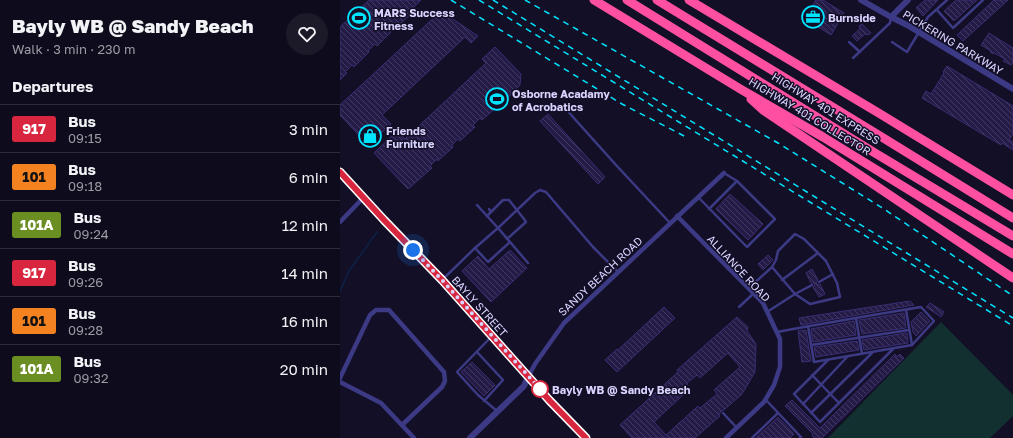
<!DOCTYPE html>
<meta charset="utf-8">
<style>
body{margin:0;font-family:"Golos Text",sans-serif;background:#1c1929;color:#f1f3f6;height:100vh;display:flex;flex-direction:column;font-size:15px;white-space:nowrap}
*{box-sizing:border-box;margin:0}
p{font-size:13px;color:#9b9ba3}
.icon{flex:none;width:22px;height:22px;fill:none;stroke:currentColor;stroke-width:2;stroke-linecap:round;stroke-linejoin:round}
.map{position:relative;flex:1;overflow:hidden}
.sheet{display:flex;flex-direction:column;background:#0e0b1c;width:340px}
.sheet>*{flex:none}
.badge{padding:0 8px;border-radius:3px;font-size:14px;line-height:26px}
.you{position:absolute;width:20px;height:20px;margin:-10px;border:3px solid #fff;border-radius:50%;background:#1a73e8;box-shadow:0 0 0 6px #1a73e833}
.map>.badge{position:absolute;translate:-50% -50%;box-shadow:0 0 0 2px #fff}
h2{padding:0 12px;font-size:15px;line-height:36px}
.round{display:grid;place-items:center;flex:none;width:42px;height:42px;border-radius:21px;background:#1c1929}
.head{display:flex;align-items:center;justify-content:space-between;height:68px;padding:0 12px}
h1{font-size:19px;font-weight:800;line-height:30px}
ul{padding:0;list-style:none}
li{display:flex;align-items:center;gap:12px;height:48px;padding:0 12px;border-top:1px solid #2e2b3b}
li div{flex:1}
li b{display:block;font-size:15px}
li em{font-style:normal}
li .badge{min-width:44px;font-weight:700;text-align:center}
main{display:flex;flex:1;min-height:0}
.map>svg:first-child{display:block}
.grass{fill:#12302f}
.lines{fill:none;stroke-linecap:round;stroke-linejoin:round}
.stream{stroke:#0c2248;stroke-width:1.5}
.building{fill:url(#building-back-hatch);stroke:#3b2d73;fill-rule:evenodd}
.service{stroke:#3d3a85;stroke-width:2.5}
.minor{stroke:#3d3a85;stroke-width:4.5}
.tertiary{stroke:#3d3a85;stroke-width:6}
.secondary{stroke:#6f6bff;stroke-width:7}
.motorway{stroke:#ff4fa3;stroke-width:9}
.rail{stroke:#00e5ff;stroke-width:1.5;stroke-dasharray:6 5;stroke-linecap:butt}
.line-casing{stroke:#fff;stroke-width:9}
.line{stroke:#d7263d;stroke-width:6}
.walk{stroke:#d9d4ff;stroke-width:4;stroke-dasharray:0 7.2}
.stop-dot{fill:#fff;stroke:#d7263d;stroke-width:2}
.labels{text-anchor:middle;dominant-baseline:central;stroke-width:3;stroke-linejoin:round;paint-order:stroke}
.poi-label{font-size:11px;font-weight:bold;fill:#d9d4ff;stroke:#130f26;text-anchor:start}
.street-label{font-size:11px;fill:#d9d4ff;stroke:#130f26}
.stop-label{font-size:11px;font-weight:bold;fill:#d9d4ff;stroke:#130f26;text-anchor:start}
</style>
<main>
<section class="sheet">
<div class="head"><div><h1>Bayly WB @ Sandy Beach</h1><p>Walk · 3 min · 230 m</p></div><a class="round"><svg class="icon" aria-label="heart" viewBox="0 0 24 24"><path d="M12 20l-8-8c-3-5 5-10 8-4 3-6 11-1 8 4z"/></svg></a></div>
<h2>Departures</h2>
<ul>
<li><span class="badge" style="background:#d7263d;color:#fff">917</span><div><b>Bus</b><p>09:15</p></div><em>3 min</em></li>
<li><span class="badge" style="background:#f58220;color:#111">101</span><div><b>Bus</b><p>09:18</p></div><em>6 min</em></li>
<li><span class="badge" style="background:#6b8e23;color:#fff">101A</span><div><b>Bus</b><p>09:24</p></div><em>12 min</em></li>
<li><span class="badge" style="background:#d7263d;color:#fff">917</span><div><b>Bus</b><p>09:26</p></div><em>14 min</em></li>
<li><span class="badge" style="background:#f58220;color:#111">101</span><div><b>Bus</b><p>09:28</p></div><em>16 min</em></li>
<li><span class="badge" style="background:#6b8e23;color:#fff">101A</span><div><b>Bus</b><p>09:32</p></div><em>20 min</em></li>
</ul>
</section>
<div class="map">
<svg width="673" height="438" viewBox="0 0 673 438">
<defs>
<pattern id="building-back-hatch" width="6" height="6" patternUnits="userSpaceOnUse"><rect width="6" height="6" fill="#241b47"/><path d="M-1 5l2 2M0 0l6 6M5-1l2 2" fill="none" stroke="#433b63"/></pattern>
</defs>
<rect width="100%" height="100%" fill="#130f26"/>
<polygon class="grass" points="601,322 673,395 673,416 650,438 488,438"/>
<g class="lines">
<polyline class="stream" points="0,291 9,271 37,232"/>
</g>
<g class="building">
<polygon points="29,0 81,0 72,9 74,11 59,25 57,23 49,30 51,32 37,46 35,44 28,51 29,52 14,67 12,65 5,72 7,73 0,80 0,27"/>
<polygon points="476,0 483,0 504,13 491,35 465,19"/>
<polygon points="585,0 598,0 583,16 576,8"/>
<polygon points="616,0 637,0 614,21 604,11"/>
<polygon points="654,0 668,0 623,41 617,35"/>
<polygon points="101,11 138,36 131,43 125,37 42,115 51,124 28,145 0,115 0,105"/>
<polygon points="522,24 531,33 528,35 525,34 517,41 512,36 520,29 519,26"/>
<polygon points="649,33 673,48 673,62 671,65 663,61 665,59 654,53 654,54 650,52 651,51 641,45"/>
<polygon points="155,47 181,74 180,85 166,99 164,97 156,104 158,106 142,120 140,118 133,125 135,127 120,141 118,139 112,145 113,147 98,161 97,159 90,166 92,168 68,189 34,153 57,131 65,139 146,63 142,59"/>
<polygon points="607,66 673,106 673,134 669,140 673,142 673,150 662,143 661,145 582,98 586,91 591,94 604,73 603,72"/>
<polygon points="208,114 265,177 258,184 200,121"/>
<polygon points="390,194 423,224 408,240 376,209"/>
<polygon points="170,250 187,268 151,302 122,271 138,256 149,269"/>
<polygon points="428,255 433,260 423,270 418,264"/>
<polygon points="472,269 478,280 476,283 478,285 480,284 485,294 479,297 473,287 475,285 474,283 471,283 466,273"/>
<polygon points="570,301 574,305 461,325 459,318"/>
<polygon points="590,303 604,312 601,317 586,307"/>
<polygon points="324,307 335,318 277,372 265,360 277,349 278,350"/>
<polygon points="581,312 590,321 576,336 573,332 571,322"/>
<polygon points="564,313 566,328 522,334 519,320"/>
<path d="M397,317L408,327L407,331L416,344L415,372L402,394L384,410L381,411L379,415L380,416L355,438H292L280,425L338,372L337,370ZM388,353L400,367L374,390L377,394L360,408L358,406L326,435L314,422L345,393L342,389L348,384L347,383L357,375L360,378Z"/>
<polygon points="514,321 516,335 473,342 471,329"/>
<polygon points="466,330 471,361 462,362 458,331"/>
<polygon points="567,333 568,343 524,350 522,340"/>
<polygon points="517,341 519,350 476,357 474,347"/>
<polygon points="555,354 557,357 560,354 564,358 482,438 474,438 472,435 473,434 445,406 452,400 480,428"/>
<polygon points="132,362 155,385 144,396 121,372"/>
<polygon points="438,417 454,434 450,438 416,438"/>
</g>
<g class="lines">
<g class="service">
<polyline points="597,10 613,28 643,0"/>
<polyline points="509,42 520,52"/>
<polyline points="552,42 567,52 588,17 607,0"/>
<polyline points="513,58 550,23 551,17"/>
<polyline points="224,107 276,165 330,223"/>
<polyline points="358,197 407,247 435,219 397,181 384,173"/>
<polyline points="137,205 158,228 195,193 200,190 206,192 253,247 278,272"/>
<polyline points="149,209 151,212"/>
<polyline points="369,209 397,181"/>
<polyline points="147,216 163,200 169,200 184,219 186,222 167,239"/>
<polyline points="135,248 148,262 170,242"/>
<polyline points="102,280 135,248 158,228 188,263"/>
<polyline points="442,280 478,253"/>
<polyline points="479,282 493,274"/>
<polyline points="409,288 432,267 436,260 438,251 455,234 464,239 486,261 497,283 500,297 470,304 455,294 432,267"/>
<polyline points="399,307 413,294"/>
<polyline points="427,312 455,294 472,285"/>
<polyline points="516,318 522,354"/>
<polyline points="468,326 474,362 572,345"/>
<path d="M437,332C485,323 533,315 581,307L594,321L572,345L566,310"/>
<polyline points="151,337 117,372 138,395 157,411"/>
<polyline points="471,345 569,330"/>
<polyline points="137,352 163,380 144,401"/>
<polyline points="488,360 454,394 480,422 553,349"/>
<polyline points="472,375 499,403"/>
<polyline points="426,400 461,437 460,438"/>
<polyline points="463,404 508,356"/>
<polyline points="383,413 397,428"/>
<polyline points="471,413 532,353"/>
<polyline points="412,438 438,413"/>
</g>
<g class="minor">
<polyline points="337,216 423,303 440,339 440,367 434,385 424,402 386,438"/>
<polyline points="0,222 23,198"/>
<polyline points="188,377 195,364 224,323 384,173"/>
<polyline points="0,378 30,315 36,310 49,310 104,372 105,381 102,387 62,425"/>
<polyline points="0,382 41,403 74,438"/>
</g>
<g class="tertiary">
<polyline points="521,0 551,17 567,25 673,89"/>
<polyline points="551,17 568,0"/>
<polyline points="130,438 184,386 188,377"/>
</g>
<polyline class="secondary" points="0,172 44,220 102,280 210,401 246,438"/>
<g class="motorway">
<polyline points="254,0 402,90 483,137 673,254"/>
<polyline points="287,0 535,153 673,236"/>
<polyline points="317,0 545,139 673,218"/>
<polyline points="349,0 537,112 673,195"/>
<polyline points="411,99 423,110 673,278"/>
</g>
<g class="rail">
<polyline points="111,0 282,104 348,138"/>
<polyline points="139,0 673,326"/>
<polyline points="153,0 673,318"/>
<polyline points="185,0 438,143 544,209 673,296"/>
</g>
</g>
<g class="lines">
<g class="line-casing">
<polyline id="line" points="0,172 44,220 102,280 210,401 246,438"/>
</g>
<use href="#line" class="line"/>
<polyline class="walk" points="73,250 102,280 200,389"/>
</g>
<defs>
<g id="office-ring" transform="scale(1.15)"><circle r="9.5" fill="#130f26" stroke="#00e5ff" stroke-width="1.5"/><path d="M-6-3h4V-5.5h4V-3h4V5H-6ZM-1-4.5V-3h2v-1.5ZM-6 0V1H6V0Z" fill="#00e5ff"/></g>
<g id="stadium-ring" transform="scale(1.15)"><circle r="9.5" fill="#130f26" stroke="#00e5ff" stroke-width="1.5"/><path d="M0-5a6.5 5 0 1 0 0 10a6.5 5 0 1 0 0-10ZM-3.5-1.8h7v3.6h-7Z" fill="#00e5ff"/></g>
<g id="shop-ring" transform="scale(1.15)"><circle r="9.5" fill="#130f26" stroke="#00e5ff" stroke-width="1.5"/><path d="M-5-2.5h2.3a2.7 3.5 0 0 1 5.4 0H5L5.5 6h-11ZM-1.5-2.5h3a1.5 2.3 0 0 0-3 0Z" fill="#00e5ff"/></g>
</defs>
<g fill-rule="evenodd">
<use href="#office-ring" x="473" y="17"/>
<use href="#stadium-ring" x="19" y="18"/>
<use href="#stadium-ring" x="157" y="99"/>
<use href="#shop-ring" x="30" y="136"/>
</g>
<circle class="stop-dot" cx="200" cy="389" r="8"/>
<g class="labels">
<g class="poi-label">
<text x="34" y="12">MARS Success<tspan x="34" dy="13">Fitness</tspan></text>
<text x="488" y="17">Burnside</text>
<text x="172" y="93">Osborne Acadamy<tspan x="172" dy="13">of Acrobatics</tspan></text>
<text x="46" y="130">Friends<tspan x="46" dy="13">Furniture</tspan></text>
</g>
<g class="street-label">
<text transform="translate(613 42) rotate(31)">PICKERING PARKWAY</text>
<text transform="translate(486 108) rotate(32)">HIGHWAY 401 EXPRESS</text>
<text transform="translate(470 116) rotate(31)">HIGHWAY 401 COLLECTOR</text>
<text transform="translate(399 268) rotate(47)">ALLIANCE ROAD</text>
<text transform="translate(260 276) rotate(-43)">SANDY BEACH ROAD</text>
<text transform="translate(140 306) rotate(48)">BAYLY STREET</text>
</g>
<g class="stop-label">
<text x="212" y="389">Bayly WB @ Sandy Beach</text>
</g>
</g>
</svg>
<div class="you" style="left:73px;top:250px"></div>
</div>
</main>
